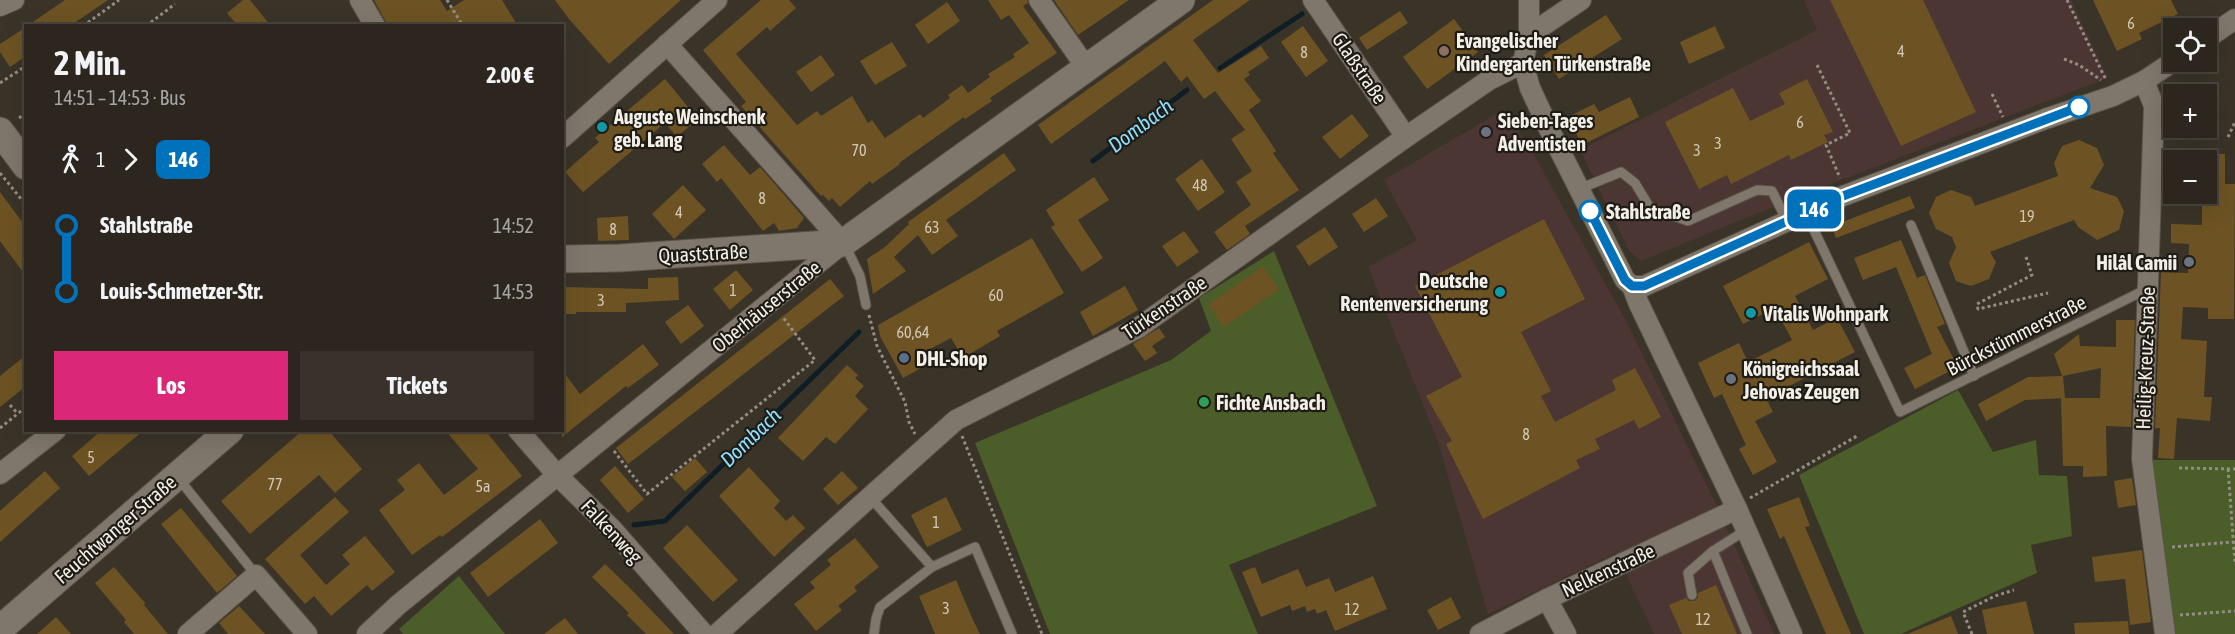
<!DOCTYPE html>
<html lang="de">
<meta charset="utf-8">
<style>
body{margin:0;font-family:"Asap Condensed",sans-serif;background:#38322b;color:#f1f3f6;height:100vh;display:flex;flex-direction:column;font-size:22px;white-space:nowrap}
*{box-sizing:border-box;margin:0}
p{font-size:20px;color:#a6a5a4}
.icon{flex:none;width:33px;height:33px;fill:none;stroke:currentColor;stroke-width:2;stroke-linecap:round;stroke-linejoin:round}
.map{position:relative;flex:1;overflow:hidden}
.details{position:absolute;left:24px;top:24px;width:540px;height:408px;display:flex;flex-direction:column;background:#2c261e;border-radius:0px;box-shadow:0 6px 24px #0002,0 0 0 2px #48433c}
.details>*{flex:none}
.badge{padding:0 12px;border-radius:9px;font-size:21px;line-height:39px}
.controls{position:absolute;left:2163px;top:18px;display:grid;gap:12px}
.controls a{display:grid;place-items:center;width:54px;height:54px;border-radius:0px;background:#2c261e;box-shadow:0 6px 24px #0002,0 0 0 2px #48433c;font-size:30px}
.map>.badge{position:absolute;translate:-50% -50%;box-shadow:0 0 0 3px #fff}
.legs{display:flex;align-items:center;gap:9px;height:66px;padding:0 30px;font-size:20px}
.legs p{margin-inline-start:auto}
.summary{display:flex;align-items:center;justify-content:space-between;height:102px;padding:0 30px}
h1{font-size:33px;font-weight:700;line-height:45px}
.cta{display:flex;gap:12px;margin-top:auto;padding:12px 30px}
.cta a{flex:1;height:69px;border-radius:0px;background:#db2777;color:#fff;font-size:24px;font-weight:700;line-height:69px;text-align:center}
.cta a+a{background:#38322b;color:#f1f3f6}
ul{padding:0 30px;list-style:none}
li{display:flex;align-items:center;gap:21px;height:66px;font-size:22px}
li i{display:grid;place-items:center;width:9px;height:100%;margin:0 8px;background:currentColor}
li i::after{content:'';width:15px;height:15px;margin:-8px;border:4px solid;border-radius:50%;background:#2c261e}
li p{margin-inline-start:auto}
li:first-child i{background:linear-gradient(#0000 50%,currentColor 0)}
li:last-child i{background:linear-gradient(currentColor 50%,#0000 0)}
.map>svg:first-child{display:block}
.commercial{fill:#4b3633}
.green{fill:#4b5d28}
.lines{fill:none;stroke-linecap:round;stroke-linejoin:round}
.stream{stroke:#0f1e25;stroke-width:5}
.building{fill:#6d5323}
.lane-casing{stroke:#585248;stroke-width:11}
.street-casing{stroke:#585248;stroke-width:22}
.secondary-casing{stroke:#585248;stroke-width:29}
.path{stroke:#938d84;stroke-width:3;stroke-dasharray:3 3;stroke-linecap:butt}
.lane{stroke:#7f776b;stroke-width:9}
.street{stroke:#7f776b;stroke-width:20}
.secondary{stroke:#7f776b;stroke-width:27}
.line-1-casing{stroke:#fff;stroke-width:14}
.line-1{stroke:#0072bc;stroke-width:9}
.education-dot{fill:#8d6e63;stroke:#1f1c16;stroke-width:2}
.stop-1-dot{fill:#fff;stroke:#0072bc;stroke-width:3}
.culture-dot{fill:#0f9aa8;stroke:#1f1c16;stroke-width:2}
.worship-dot{fill:#6b7280;stroke:#1f1c16;stroke-width:2}
.service-dot{fill:#5c6f8a;stroke:#1f1c16;stroke-width:2}
.leisure-dot{fill:#2e9e5b;stroke:#1f1c16;stroke-width:2}
.labels{text-anchor:middle;dominant-baseline:central;stroke-width:4.5;stroke-linejoin:round;paint-order:stroke}
.number-label{font-size:16px;fill:#d2c8b6}
.poi-label{font-size:20px;font-weight:bold;fill:#f3efe7;stroke:#1f1c16;text-anchor:start}
.street-label{font-size:20px;fill:#f3efe7;stroke:#1f1c16}
.stop-label{font-size:20px;font-weight:bold;fill:#f3efe7;stroke:#1f1c16;text-anchor:start}
.water-label{font-size:21px;font-style:italic;fill:#8edfff;stroke:#1f1c16}
</style>
<div class="map">
<svg width="2235" height="634" viewBox="0 0 2235 634">
<rect width="100%" height="100%" fill="#3a3328"/>
<g class="commercial">
<polygon points="1804,0 2071,0 2108,78 1805,194 1641,261 1629,251 1580,150 1817,30"/>
<polygon points="1496,114 1511,119 1533,153 1627,323 1717,506 1774,634 1654,634 1616,553 1488,614 1438,442 1368,267 1417,240 1384,180"/>
</g>
<g class="green">
<polygon points="1274,251 1377,506 1229,565 1258,634 1050,634 975,443 1171,360 1211,331 1199,298"/>
<polygon points="1958,390 1993,452 2036,440 2039,475 2067,476 2072,536 2031,545 2037,573 1901,634 1864,634 1799,475"/>
<polygon points="2152,460 2235,460 2235,634 2172,634"/>
<polygon points="459,576 505,634 403,634 399,629"/>
</g>
<g class="lines">
<g class="stream">
<polyline points="1220,68 1302,14"/>
<polyline points="1093,161 1187,90"/>
<polyline points="634,525 665,521 859,332"/>
</g>
</g>
<g class="building">
<polygon points="65,0 108,0 70,26 27,26"/>
<polygon points="243,0 250,0 271,26 238,26 227,13"/>
<polygon points="374,0 440,0 447,11 464,0 502,0 518,26 388,26"/>
<polygon points="555,0 681,0 609,64 569,19"/>
<polygon points="761,0 789,0 796,8 770,31 767,27 736,54 797,125 817,111 821,116 852,96 868,123 872,120 885,138 920,114 923,118 950,98 948,95 962,85 968,93 990,77 988,74 1015,57 1013,54 1029,43 1009,15 1001,20 988,0 1027,0 1028,3 1023,6 1057,53 990,98 992,101 965,119 964,117 899,163 900,164 872,184 870,181 840,207 832,198 829,201 823,195 821,196 741,106 746,102 703,50"/>
<polygon points="1054,0 1129,0 1078,35"/>
<polygon points="1213,0 1250,0 1193,40 1218,73 1261,46 1269,58 1248,72 1250,75 1244,79 1261,101 1249,110 1276,151 1273,153 1299,190 1245,226 1250,234 1227,250 1214,232 1251,205 1236,182 1252,171 1231,139 1245,130 1215,91 1204,99 1187,76 1181,82 1165,61 1051,144 1038,125"/>
<polygon points="1830,0 1923,0 1976,112 1901,146"/>
<polygon points="2093,0 2171,0 2178,14 2139,33 2142,39 2117,51"/>
<polygon points="947,2 960,21 928,44 915,25"/>
<polygon points="1400,11 1408,23 1367,50 1359,38"/>
<polygon points="1606,15 1622,39 1559,79 1544,55"/>
<polygon points="1454,19 1478,52 1427,89 1403,57"/>
<polygon points="1303,26 1328,61 1306,77 1281,42"/>
<polygon points="1715,26 1725,48 1689,64 1680,42"/>
<polygon points="26,27 26,56 10,67 0,52 0,44"/>
<polygon points="892,42 907,66 875,85 860,61"/>
<polygon points="821,55 835,75 811,92 796,72"/>
<polygon points="665,79 698,119 677,137 665,123 583,192 565,172 599,142 595,138"/>
<polygon points="1807,79 1833,132 1824,135 1828,142 1791,160 1789,155 1731,184 1727,175 1699,189 1665,122 1733,88 1750,121 1785,104 1779,93"/>
<polygon points="1630,97 1639,117 1582,145 1568,117 1594,104 1599,112"/>
<polygon points="1352,114 1369,136 1340,159 1322,137"/>
<polygon points="2079,140 2097,148 2104,165 2090,188 2117,197 2124,211 2119,230 2097,240 2078,227 2074,220 1990,252 1996,262 1989,279 1971,286 1956,281 1949,263 1956,247 1952,237 1936,229 1929,213 1936,197 1951,190 1971,197 1975,206 2058,176 2054,163 2062,146"/>
<polygon points="724,145 750,175 760,167 793,205 804,218 797,228 779,231 774,223 763,231 721,178 717,182 702,164"/>
<polygon points="1004,153 1016,170 946,220 958,236 932,255 918,235 894,257 906,271 873,294 867,259 885,247 909,224 908,222"/>
<polygon points="2206,154 2225,154 2225,184 2235,184 2234,319 2208,319 2208,308 2183,307 2181,339 2207,341 2204,397 2212,397 2210,421 2177,418 2174,459 2158,458 2160,428 2155,428 2161,272 2188,273 2189,244 2171,243 2171,224 2202,225 2202,194 2206,194"/>
<polygon points="1202,159 1225,192 1198,211 1175,179"/>
<polygon points="1094,177 1109,200 1078,220 1103,258 1082,272 1051,227 1055,225 1046,210"/>
<polygon points="683,185 706,210 674,239 652,214"/>
<polygon points="0,192 26,227 26,276 0,241"/>
<polygon points="1910,196 1915,208 1836,238 1832,226"/>
<polygon points="1376,198 1388,216 1364,232 1352,214"/>
<polygon points="628,216 629,240 598,241 597,218"/>
<polygon points="1544,219 1585,299 1521,332 1551,391 1541,396 1555,422 1616,390 1612,380 1635,368 1661,417 1639,429 1634,420 1595,439 1600,449 1576,460 1580,468 1483,519 1446,444 1452,441 1426,396 1462,377 1415,286"/>
<polygon points="1325,227 1338,247 1309,266 1296,246"/>
<polygon points="1184,231 1199,252 1177,267 1162,246"/>
<polygon points="1032,238 1064,293 997,331 1000,336 963,358 951,338 930,349 936,360 903,378 880,336 878,325"/>
<polygon points="1901,240 1917,278 1925,275 1945,324 1937,327 1958,367 1915,389 1904,368 1932,354 1896,267 1863,280 1854,258"/>
<polygon points="1809,242 1828,279 1795,296 1813,330 1837,318 1855,352 1766,398 1773,412 1755,421 1777,462 1753,475 1739,449 1746,445 1722,394 1714,398 1698,363 1739,343 1748,362 1792,340 1775,308 1743,324 1723,286"/>
<polygon points="1263,266 1279,289 1224,327 1208,305"/>
<polygon points="736,270 753,290 730,310 713,289"/>
<polygon points="678,277 679,300 626,303 626,312 576,312 576,314 562,314 562,287 648,289 648,278"/>
<polygon points="830,279 844,296 628,464 616,448"/>
<polygon points="1125,286 1138,310 1093,336 1080,312"/>
<polygon points="688,305 704,326 681,344 665,322"/>
<polygon points="2116,320 2135,320 2131,427 2106,426 2107,476 2083,477 2083,466 2063,466 2061,398 2100,398 2101,368 2063,376 2065,398 2025,400 1986,421 1978,404 2028,377 2062,376 2054,354 2079,334 2080,346 2116,347"/>
<polygon points="1159,328 1165,337 1152,346 1157,353 1145,361 1133,344"/>
<polygon points="643,344 659,365 628,388 626,386 562,437 562,370 580,394"/>
<polygon points="26,355 26,386 0,407 0,376"/>
<polygon points="847,365 858,375 855,378 864,386 855,396 868,409 835,444 826,437 803,461 778,438"/>
<polygon points="102,430 144,430 89,476 72,456"/>
<polygon points="303,430 328,430 362,469 335,493 319,475 250,534 221,501"/>
<polygon points="445,430 485,430 522,476 442,537 440,535 412,555 379,510 405,490 397,480 419,463 444,495 478,469"/>
<polygon points="695,458 707,472 685,491 672,477"/>
<polygon points="615,466 644,499 628,513 600,480"/>
<polygon points="749,467 780,501 774,508 786,521 793,515 805,528 774,557 719,496"/>
<polygon points="45,471 60,488 0,542 0,511"/>
<polygon points="842,471 858,488 838,505 823,489"/>
<polygon points="2132,478 2136,505 2118,508 2114,481"/>
<polygon points="335,497 349,512 300,555 326,585 350,564 342,555 365,536 395,572 372,591 367,585 331,616 314,596 305,604 265,559"/>
<polygon points="946,497 962,530 927,547 911,515"/>
<polygon points="1799,497 1810,526 1805,527 1851,634 1826,634 1784,536 1780,539 1767,509"/>
<polygon points="181,508 237,576 217,593 161,524"/>
<polygon points="540,519 558,543 488,597 470,573"/>
<polygon points="687,525 738,580 713,602 663,548"/>
<polygon points="855,538 879,567 854,587 857,591 838,606 842,610 816,631 794,604 815,588 810,582 831,565 827,560"/>
<polygon points="2142,550 2151,622 2130,625 2125,579 2095,582 2092,557"/>
<polygon points="605,564 629,587 674,634 646,634 627,615 629,613 592,577"/>
<polygon points="114,567 145,603 144,605 168,634 134,634 124,622 126,620 95,583"/>
<polygon points="1255,567 1262,584 1298,569 1306,587 1329,578 1335,592 1373,576 1387,609 1335,631 1326,610 1317,614 1315,609 1307,612 1305,606 1292,611 1290,605 1261,617 1242,572"/>
<polygon points="956,580 973,620 980,634 935,634 919,596"/>
<polygon points="1716,585 1737,634 1682,634 1669,605 1686,598 1689,601 1694,601 1698,598 1698,593"/>
<polygon points="1451,597 1461,618 1438,630 1427,610"/>
<polygon points="2026,601 2034,634 1987,634 1982,610"/>
<polygon points="239,606 265,634 228,634 219,623"/>
<polygon points="1951,616 1958,634 1907,634"/>
<polygon points="56,617 71,634 37,634"/>
<polygon points="565,618 578,634 544,634"/>
<polygon points="2128,621 2129,634 2075,634 2074,623"/>
</g>
<g class="lines">
<g class="lane-casing">
<g id="lane">
<polyline points="1579,189 1621,172 1635,183 1650,208 1688,221 1757,190 1772,191 1787,221"/>
<polyline points="1806,213 1900,412 2147,289"/>
<polyline points="1911,225 1974,376"/>
<polyline points="845,245 860,276 866,305"/>
<polyline points="179,479 256,575"/>
<polyline points="870,497 932,567 880,607 876,619 874,634"/>
<polyline points="1713,551 1747,634"/>
<polyline points="932,567 975,547 1012,634"/>
<polyline points="1692,595 1688,573 1713,551 1746,530"/>
</g>
</g>
<g class="street-casing">
<g id="street">
<polyline points="360,0 375,26"/>
<polyline points="1039,0 1086,67"/>
<polyline points="1313,0 1406,137"/>
<polyline points="1529,0 1529,35 1523,63 1530,88 1552,135 1625,280 1632,286 1639,304 1737,509 1792,634"/>
<polyline points="0,6 14,0"/>
<polyline points="1529,35 1581,0"/>
<polyline points="2206,39 2235,19"/>
<polyline points="2144,81 2154,106 2142,459 2165,634"/>
<polyline points="562,138 717,0"/>
<polyline points="1632,286 1644,286 1843,196 2045,119 2113,96 2144,81 2174,61"/>
<polyline points="518,430 558,476 613,530 704,634"/>
<polyline points="0,474 56,430"/>
<polyline points="1547,599 1566,634"/>
<polyline points="188,634 256,575 307,634"/>
<polyline points="367,634 398,605 843,243 667,44"/>
<polyline points="717,634 956,420 1138,328 1406,137 1489,80 1523,63"/>
<polyline points="1480,634 1547,599 1737,509"/>
</g>
</g>
<g class="secondary-casing">
<g id="secondary">
<polyline points="0,131 26,166"/>
<polyline points="562,259 620,258 843,243 1181,0"/>
<polyline points="0,629 230,430"/>
</g>
</g>
<g class="path">
<polyline points="447,0 463,26"/>
<polyline points="2067,0 2106,80"/>
<polyline points="83,26 119,0"/>
<polyline points="146,26 175,4"/>
<polyline points="2064,59 2079,65 2101,80"/>
<polyline points="1817,65 1850,133 1826,145 1840,178"/>
<polyline points="0,83 26,66"/>
<polyline points="1992,94 2003,117"/>
<polyline points="19,118 26,113"/>
<polyline points="2228,137 2235,122"/>
<polyline points="0,173 26,205"/>
<polyline points="2026,257 2032,275 1977,304 1978,309 2048,293"/>
<polyline points="869,315 877,346 905,402 909,422 915,434"/>
<polyline points="10,405 17,413"/>
<polyline points="0,428 26,407"/>
<polyline points="962,436 1042,634"/>
<polyline points="614,451 647,494 815,360 782,316"/>
<polyline points="2179,468 2235,469"/>
<polyline points="2228,469 2235,563"/>
<polyline points="1750,498 1857,436"/>
<polyline points="2172,547 2233,542"/>
<polyline points="2180,615 2235,611"/>
<polyline points="1972,634 1963,612 1995,596 2014,590"/>
</g>
<use href="#lane" class="lane"/>
<use href="#street" class="street"/>
<use href="#secondary" class="secondary"/>
</g>
<g class="lines">
<g class="line-1-casing">
<polyline id="line-1" points="1590,211 1625,280 1632,286 1644,286 1843,196 2079,107"/>
</g>
<use href="#line-1" class="line-1"/>
</g>
<circle class="education-dot" cx="1444" cy="51" r="6"/>
<g class="stop-1-dot">
<circle cx="2079" cy="107" r="10"/>
<circle cx="1590" cy="211" r="10"/>
</g>
<g class="culture-dot">
<circle cx="602" cy="127" r="6"/>
<circle cx="1500" cy="292" r="6"/>
<circle cx="1751" cy="313" r="6"/>
</g>
<g class="worship-dot">
<circle cx="1486" cy="132" r="6"/>
<circle cx="2189" cy="262" r="6"/>
<circle cx="1731" cy="379" r="6"/>
</g>
<circle class="service-dot" cx="904" cy="358" r="6"/>
<circle class="leisure-dot" cx="1204" cy="402" r="6"/>
<g class="labels">
<g class="number-label">
<text x="2131" y="23">6</text>
<text x="1901" y="51">4</text>
<text x="1304" y="52">8</text>
<text x="1800" y="122">6</text>
<text x="1718" y="143">3</text>
<text x="859" y="150">70</text>
<text x="1697" y="150">3</text>
<text x="1200" y="185">48</text>
<text x="762" y="198">8</text>
<text x="679" y="212">4</text>
<text x="2027" y="216">19</text>
<text x="932" y="227">63</text>
<text x="613" y="229">8</text>
<text x="733" y="290">1</text>
<text x="996" y="295">60</text>
<text x="601" y="300">3</text>
<text x="913" y="332">60,64</text>
<text x="1526" y="434">8</text>
<text x="91" y="457">5</text>
<text x="275" y="484">77</text>
<text x="483" y="486">5a</text>
<text x="936" y="522">1</text>
<text x="946" y="608">3</text>
<text x="1352" y="609">12</text>
<text x="1703" y="619">12</text>
</g>
<g class="poi-label">
<text x="1456" y="40">Evangelischer<tspan x="1456" dy="23">Kindergarten Türkenstraße</tspan></text>
<text x="614" y="116">Auguste Weinschenk<tspan x="614" dy="23">geb. Lang</tspan></text>
<text x="1498" y="120">Sieben-Tages<tspan x="1498" dy="23">Adventisten</tspan></text>
<text x="2177" y="262" text-anchor="end">Hilâl Camii</text>
<text x="1488" y="280" text-anchor="end">Deutsche<tspan x="1488" dy="23">Rentenversicherung</tspan></text>
<text x="1763" y="313">Vitalis Wohnpark</text>
<text x="916" y="358">DHL-Shop</text>
<text x="1743" y="368">Königreichssaal<tspan x="1743" dy="23">Jehovas Zeugen</tspan></text>
<text x="1216" y="402">Fichte Ansbach</text>
</g>
<g class="street-label">
<text transform="translate(1360 68) rotate(56)">Glaßstraße</text>
<text transform="translate(703 253) rotate(-3)">Quaststraße</text>
<text transform="translate(766 306) rotate(-39)">Oberhäuserstraße</text>
<text transform="translate(1164 307) rotate(-34)">Türkenstraße</text>
<text transform="translate(2016 335) rotate(-27)">Bürckstümmerstraße</text>
<text transform="translate(2145 358) rotate(-88)">Heilig-Kreuz-Straße</text>
<text transform="translate(115 529) rotate(-41)">Feuchtwanger Straße</text>
<text transform="translate(612 531) rotate(47)">Falkenweg</text>
<text transform="translate(1608 570) rotate(-25)">Nelkenstraße</text>
</g>
<g class="stop-label">
<text x="1606" y="211">Stahlstraße</text>
</g>
<g class="water-label">
<text transform="translate(1140 125) rotate(-37)">Dombach</text>
<text transform="translate(750 437) rotate(-44)">Dombach</text>
</g>
</g>
</svg>
<div class="controls">
<a><svg class="icon" aria-label="locate" viewBox="0 0 24 24"><circle cx="12" cy="12" r="6"/><path d="M12 2v4M12 18v4M2 12h4M18 12h4"/></svg></a>
<a>+</a>
<a>−</a>
</div>
<b class="badge" style="left:1814px;top:209px;background:#0072bc;color:#fff">146</b>
<section class="details">
<div class="summary"><div><h1>2 Min.</h1><p>14:51 – 14:53 · Bus</p></div><b>2.00 €</b></div>
<div class="legs"><svg class="icon" aria-label="walk" viewBox="0 0 24 24"><circle cx="13" cy="4" r="2"/><path d="M13 8l-2 6 4 7M11 14l-3 7M7 12l3-4h3l4 4"/></svg>1<svg class="icon" aria-label="forward" viewBox="0 0 24 24"><path d="M9 5l7 7-7 7"/></svg><b class="badge" style="background:#0072bc;color:#fff">146</b></div>
<ul>
<li><i style="color:#0072bc"></i><b>Stahlstraße</b><p>14:52</p></li>
<li><i style="color:#0072bc"></i><b>Louis-Schmetzer-Str.</b><p>14:53</p></li>
</ul>
<div class="cta"><a>Los</a><a>Tickets</a></div>
</section>
</div>
